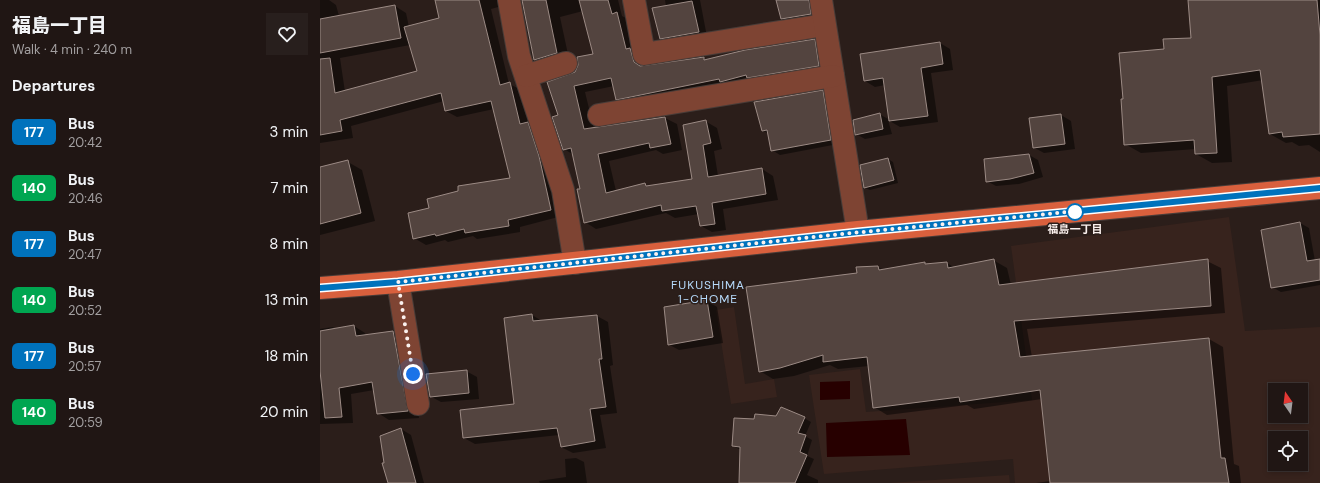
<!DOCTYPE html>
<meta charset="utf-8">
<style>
body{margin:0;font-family:"DM Sans","Noto Sans JP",sans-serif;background:#281f1d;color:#f1f3f6;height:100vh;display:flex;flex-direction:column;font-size:15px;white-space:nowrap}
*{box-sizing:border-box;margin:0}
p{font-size:13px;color:#a29fa0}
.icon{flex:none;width:22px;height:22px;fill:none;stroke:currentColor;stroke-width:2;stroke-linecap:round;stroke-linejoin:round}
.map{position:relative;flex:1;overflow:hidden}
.panel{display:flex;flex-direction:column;background:#201614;width:320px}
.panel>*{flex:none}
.badge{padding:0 8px;border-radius:6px;font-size:14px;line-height:26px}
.needle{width:26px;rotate:346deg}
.controls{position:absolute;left:948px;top:383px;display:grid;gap:8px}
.controls a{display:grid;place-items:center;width:40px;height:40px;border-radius:0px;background:#201614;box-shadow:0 2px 6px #0003,0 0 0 1px #3d3534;font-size:20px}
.you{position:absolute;width:20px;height:20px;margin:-10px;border:3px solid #fff;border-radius:50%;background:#1a73e8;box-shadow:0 0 0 6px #1a73e833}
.map>.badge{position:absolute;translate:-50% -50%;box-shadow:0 0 0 2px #fff}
h2{padding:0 12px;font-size:15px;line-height:36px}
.round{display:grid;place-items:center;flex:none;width:42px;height:42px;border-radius:0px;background:#281f1d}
.summary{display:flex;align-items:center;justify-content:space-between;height:68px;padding:0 12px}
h1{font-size:19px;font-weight:800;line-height:30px}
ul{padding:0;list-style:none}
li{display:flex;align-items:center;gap:12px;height:56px;padding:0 12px}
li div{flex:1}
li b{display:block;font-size:15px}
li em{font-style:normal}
li .badge{min-width:44px;font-weight:700;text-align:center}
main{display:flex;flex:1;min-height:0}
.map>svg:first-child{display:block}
.built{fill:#37231d;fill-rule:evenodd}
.water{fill:#270000}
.shadow{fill:#0007;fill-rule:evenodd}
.building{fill:#53443f;stroke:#9c8b85}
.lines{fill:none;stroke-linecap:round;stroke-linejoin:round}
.minor-casing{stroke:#483c38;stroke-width:24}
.primary-casing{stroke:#483c38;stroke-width:24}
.minor{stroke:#7e4433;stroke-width:22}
.primary{stroke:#d9603d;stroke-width:22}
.line-casing{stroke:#fff;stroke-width:9}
.line{stroke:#0072bc;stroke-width:6}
.walk{stroke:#fbf1ee;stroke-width:4;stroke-dasharray:0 7.2}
.stop-dot{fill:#fff;stroke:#0072bc;stroke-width:2}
.labels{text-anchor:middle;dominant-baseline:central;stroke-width:3;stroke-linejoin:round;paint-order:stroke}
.stop-label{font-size:11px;font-weight:bold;fill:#fbf1ee;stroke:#2b1e1a}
.neighbourhood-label{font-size:12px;letter-spacing:1px;fill:#b6dafb;stroke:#2b1e1a}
</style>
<main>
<section class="panel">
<div class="summary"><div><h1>福島一丁目</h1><p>Walk · 4 min · 240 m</p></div><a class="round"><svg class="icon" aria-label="heart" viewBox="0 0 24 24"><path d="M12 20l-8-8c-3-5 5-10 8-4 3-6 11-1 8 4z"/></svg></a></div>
<h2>Departures</h2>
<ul>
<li><span class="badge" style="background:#0072bc;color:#fff">177</span><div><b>Bus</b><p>20:42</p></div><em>3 min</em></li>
<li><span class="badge" style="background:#00a651;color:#fff">140</span><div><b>Bus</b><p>20:46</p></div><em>7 min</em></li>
<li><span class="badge" style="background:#0072bc;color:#fff">177</span><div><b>Bus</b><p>20:47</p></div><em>8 min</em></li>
<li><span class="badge" style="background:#00a651;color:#fff">140</span><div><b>Bus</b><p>20:52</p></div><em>13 min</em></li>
<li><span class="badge" style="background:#0072bc;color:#fff">177</span><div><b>Bus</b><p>20:57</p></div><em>18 min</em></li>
<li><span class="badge" style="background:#00a651;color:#fff">140</span><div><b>Bus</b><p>20:59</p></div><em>20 min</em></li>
</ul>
</section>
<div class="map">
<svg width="1000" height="483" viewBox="0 0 1000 483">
<rect width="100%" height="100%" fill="#2b1e1a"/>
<g class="built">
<path d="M909,217L925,331L1000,327V483H695L693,459L504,474L489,375L540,369L546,412L712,400L691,246ZM955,390H981V416H955ZM955,438H981V464H955Z"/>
<polygon points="414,307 425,384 454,379 457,397 411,404 396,310"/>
<polygon points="689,475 690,483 569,483"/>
</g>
<g class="water">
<polygon points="530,381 530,399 500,400 500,382"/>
<polygon points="586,419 590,455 507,457 506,423"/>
</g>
<g class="shadow">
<path d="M0,0H9L16,5L19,16L75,6L86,13L89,27L121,19L116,0H191L189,4L171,9L189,84L202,90L210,125L219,130L242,216L200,227V232L157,239L153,236L128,242L125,240L106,245L94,238L110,208L191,179L174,109L137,117L126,111L124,101L31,126L33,138L0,143ZM90,45L99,72L25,92L20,58Z"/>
<polygon points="203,0 298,0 302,16 309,20 325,67 384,58 388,60 494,40 506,47 510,72 308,106 297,99 294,86 265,92 274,129 345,118 357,124 362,150 343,154 336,150 289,161 296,191 325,184 329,187 373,179 385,121 397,128 402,149 394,151 398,176 442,169 453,176 458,200 403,209 406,230 392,232 381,226 379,214 355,218 346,213 276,229 265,222 261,189 254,155 244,149 239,116 256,72 274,55 263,11 240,17 249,59 226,66 214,60"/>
<polygon points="345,0 380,0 387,37 350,43 341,38 346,6"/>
<polygon points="457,0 498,0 501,20 472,25 461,19"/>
<polygon points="869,0 1000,0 1000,152 989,145 979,146 972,142 966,143 950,134 943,80 907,86 912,162 892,163 876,154 876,149 821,153 805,144 845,50 872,39"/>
<polygon points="620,43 630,49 633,70 611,73 618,122 580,127 568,120 572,134 545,139 536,134 559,114 570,120 565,85 555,87 545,81"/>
<polygon points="503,91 510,96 518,144 460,155 452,150 449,134 442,130"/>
<polygon points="741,115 751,121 755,149 724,153 713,147"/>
<polygon points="709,155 718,160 723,177 699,184 676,186 667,181"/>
<polygon points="568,159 573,162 578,183 550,190 545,188"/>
<polygon points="28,162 42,170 55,221 0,235 0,169"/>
<polygon points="980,223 989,228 995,261 1000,260 1000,285 961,292 952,287"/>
<polygon points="673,260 687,268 691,285 887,261 901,268 905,313 707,329 712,357 889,339 903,347 914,464 919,466 921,483 716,483 730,481 722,399 654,409 647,405 567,415 554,407 549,366 518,369 510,365 474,376 453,379 440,371 538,274 558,267 564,270 605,263 608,265 627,263 635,268"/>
<polygon points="387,301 397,307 403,343 359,350 348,344"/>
<polygon points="212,315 222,321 277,316 288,322 293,365 290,366 297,413 280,415 286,448 253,453 241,447 239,435 155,444 144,438 195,405"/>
<polygon points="34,326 45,333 46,336 73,332 85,338 99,418 69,420 58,413 54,390 31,394 33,423 0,424 0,329 13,327 16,330"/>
<polygon points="146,371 157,377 159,399 121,402 110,396"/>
<polygon points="484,418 491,422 485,436 492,440 487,456 494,459 487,475 498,480 498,483 420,483 421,450 413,446 435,420"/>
<polygon points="81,429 91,435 104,483 69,483 65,463"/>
<polygon points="256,458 264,462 267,483 220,483 219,481 246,477 245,459"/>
</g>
<g class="building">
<polygon points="115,0 159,0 180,85 190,82 200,124 208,122 219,156 231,210 188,220 189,226 145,233 144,229 116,236 115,234 93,239 88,213 109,208 107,199 138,191 138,186 190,178 171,101 125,111 121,93 20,120 22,131 0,135 0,59 10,58 15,93 97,71 84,27 119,18"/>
<polygon points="202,0 226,0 237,53 214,60"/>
<polygon points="259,0 288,0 292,14 297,12 306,49 310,48 314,62 320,66 384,57 384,60 425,50 495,39 499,66 427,78 426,75 400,82 399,79 296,100 291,78 254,86 264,129 345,117 351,144 330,148 329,143 278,154 286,193 325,183 326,186 372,179 363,125 386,120 391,143 383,145 388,177 442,168 446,194 392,203 395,224 380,226 376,206 342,211 341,205 264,223 257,189 260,189 251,148 243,150 232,117 238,115 227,82 255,72 258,65 257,57 273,54"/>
<polygon points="456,0 489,0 491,14 461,19"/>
<polygon points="868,0 997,0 1000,35 1000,134 963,137 962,132 949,134 940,70 892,77 897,153 875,154 874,140 804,145 801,99 803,99 799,53 844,49 843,39 871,38"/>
<polygon points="372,1 379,32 340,39 332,8"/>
<polygon points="75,5 81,38 0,53 0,19"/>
<polygon points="620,42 623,64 601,68 608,116 569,121 563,78 544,81 540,54"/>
<polygon points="503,90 511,140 451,151 447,130 442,131 434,102"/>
<polygon points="560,113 563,129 535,135 533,120"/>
<polygon points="741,114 745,144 713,148 709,118"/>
<polygon points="709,154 714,173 690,179 666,182 664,159"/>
<polygon points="568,158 574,180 544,188 540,165"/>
<polygon points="28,160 41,213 0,224 0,167"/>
<polygon points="980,222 987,261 1000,259 1000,280 951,288 941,230"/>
<polygon points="674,259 679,285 888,259 891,306 694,321 700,357 889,338 901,458 905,458 909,483 730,483 720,390 640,402 639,397 553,408 547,357 503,362 503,355 460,368 439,372 426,287 537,273 536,267 558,266 559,270 605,262 605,264 627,262 628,268"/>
<polygon points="387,300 393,337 348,345 344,307"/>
<polygon points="212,314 213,321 277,315 282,359 279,359 286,407 270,409 275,441 241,447 237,428 143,438 140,410 194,404 184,318"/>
<polygon points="34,325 36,336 73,331 88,411 57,414 52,382 19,388 22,417 5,418 0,371 0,331"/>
<polygon points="147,370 149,393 110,397 106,374"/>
<polygon points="461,407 485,417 478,433 486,435 480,452 487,455 475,483 419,483 420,447 412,446 414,418 434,419 435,414 456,416"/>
<polygon points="81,428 96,483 68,483 62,463 64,463 60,436"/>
</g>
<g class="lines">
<g class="minor-casing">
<g id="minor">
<polyline points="189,0 199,56 243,190 255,263"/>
<polyline points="314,0 324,54 504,25"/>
<polyline points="501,0 538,232"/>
<polyline points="206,76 246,63"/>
<polyline points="279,115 513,76"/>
<polyline points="78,282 98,404"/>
</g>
</g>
<g class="primary-casing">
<polyline id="primary" points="0,288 78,282 538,232 1000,188"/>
</g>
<use href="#minor" class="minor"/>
<use href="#primary" class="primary"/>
</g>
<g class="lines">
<g class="line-casing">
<polyline id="line" points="0,288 78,282 538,232 1000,188"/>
</g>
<use href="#line" class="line"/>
<polyline class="walk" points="93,374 78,282 522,234 758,211 755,212"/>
</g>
<circle class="stop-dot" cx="755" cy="212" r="8"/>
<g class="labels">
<g class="stop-label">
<text x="755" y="229">福島一丁目</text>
</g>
<g class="neighbourhood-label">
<text x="388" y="285">FUKUSHIMA<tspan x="388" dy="14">1-CHOME</tspan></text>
</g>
</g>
</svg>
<div class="controls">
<a><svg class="needle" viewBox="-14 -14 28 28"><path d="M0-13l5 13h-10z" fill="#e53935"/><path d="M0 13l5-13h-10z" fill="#a29fa0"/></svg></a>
<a><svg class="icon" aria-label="locate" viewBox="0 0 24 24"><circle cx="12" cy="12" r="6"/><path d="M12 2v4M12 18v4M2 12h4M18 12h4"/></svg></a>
</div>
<div class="you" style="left:93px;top:374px"></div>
</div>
</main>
